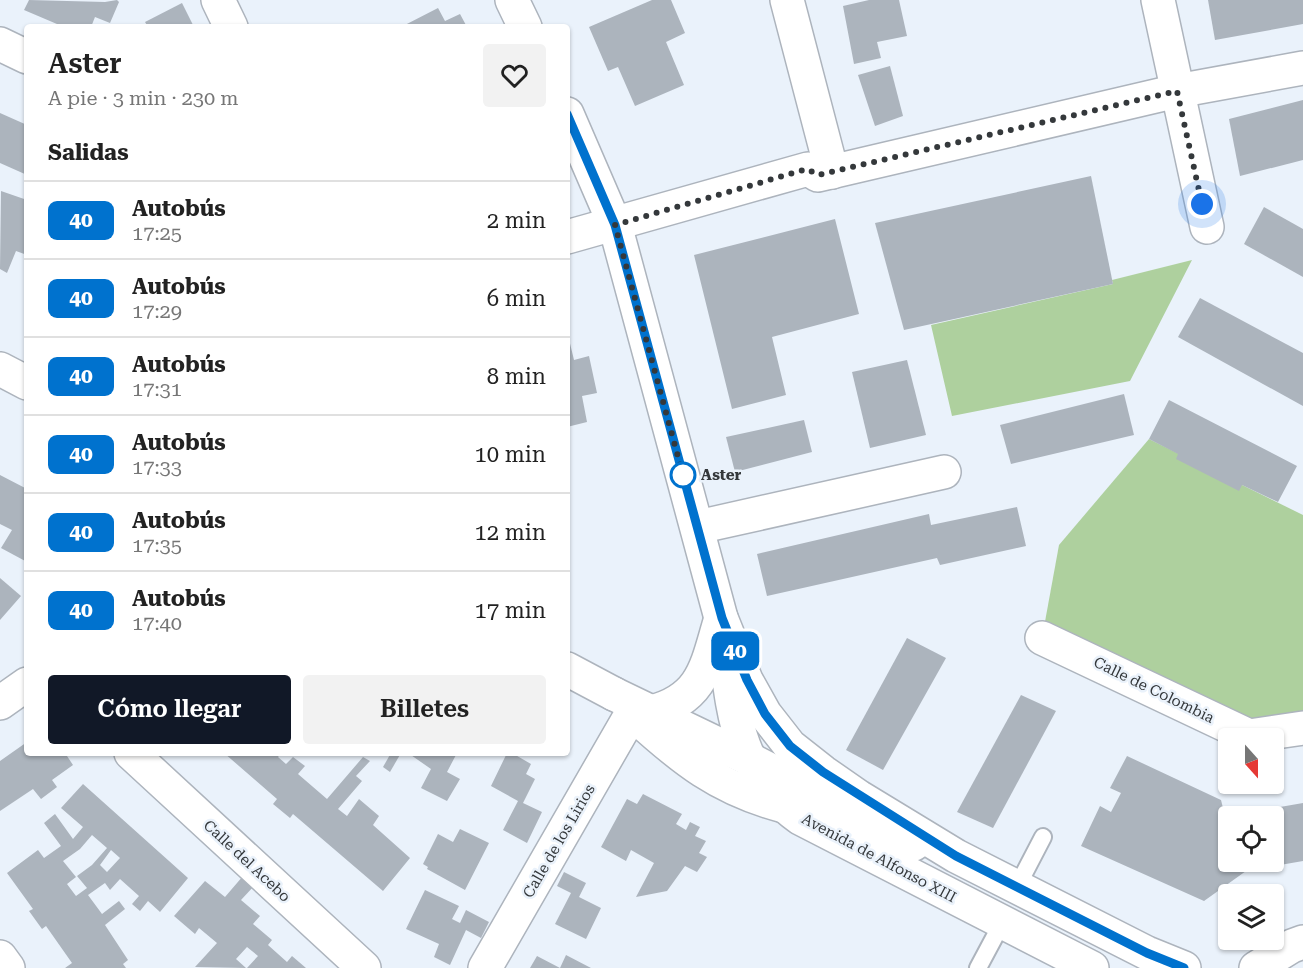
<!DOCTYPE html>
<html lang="es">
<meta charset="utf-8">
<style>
body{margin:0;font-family:"Roboto Serif",serif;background:#f2f2f2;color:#222;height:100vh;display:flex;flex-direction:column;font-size:22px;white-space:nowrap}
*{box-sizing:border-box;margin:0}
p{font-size:20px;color:#767676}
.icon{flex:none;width:33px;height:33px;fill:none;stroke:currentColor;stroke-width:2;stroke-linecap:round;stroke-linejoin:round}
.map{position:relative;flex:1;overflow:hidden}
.side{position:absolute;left:24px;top:24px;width:546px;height:732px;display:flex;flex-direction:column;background:#fff;border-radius:6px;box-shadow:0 2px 4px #0004}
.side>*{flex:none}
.badge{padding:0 12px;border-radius:9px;font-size:21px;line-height:39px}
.needle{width:39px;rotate:159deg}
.tools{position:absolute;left:1218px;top:728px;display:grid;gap:12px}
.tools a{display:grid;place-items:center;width:66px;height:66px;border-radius:6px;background:#fff;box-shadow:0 2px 4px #0004;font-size:30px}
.you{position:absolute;width:30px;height:30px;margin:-15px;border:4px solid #fff;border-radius:50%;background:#1a73e8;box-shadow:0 0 0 9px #1a73e833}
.map>.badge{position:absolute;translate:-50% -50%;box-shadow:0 0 0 3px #fff}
h2{padding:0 24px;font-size:22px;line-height:54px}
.round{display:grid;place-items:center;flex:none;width:63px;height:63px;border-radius:6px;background:#f2f2f2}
.headline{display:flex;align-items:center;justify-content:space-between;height:102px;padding:0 24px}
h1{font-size:28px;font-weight:600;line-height:45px}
.action{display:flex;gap:12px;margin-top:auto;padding:12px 24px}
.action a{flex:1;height:69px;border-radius:6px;background:#111827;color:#fff;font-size:24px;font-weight:600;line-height:69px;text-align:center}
.action a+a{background:#f2f2f2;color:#222}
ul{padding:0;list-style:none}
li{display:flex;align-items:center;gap:18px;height:78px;padding:0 24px;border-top:2px solid #e0e0e0}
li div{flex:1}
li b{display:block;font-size:22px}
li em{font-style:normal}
li .badge{min-width:66px;font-weight:700;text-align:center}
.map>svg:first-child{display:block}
.green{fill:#aed09e}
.building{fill:#acb4bd;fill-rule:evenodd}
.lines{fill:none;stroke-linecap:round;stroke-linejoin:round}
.service-casing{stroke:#adb4bd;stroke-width:20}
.minor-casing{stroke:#adb4bd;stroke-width:36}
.tertiary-casing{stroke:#adb4bd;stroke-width:36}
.service{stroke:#fff;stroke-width:16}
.minor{stroke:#fff;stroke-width:33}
.tertiary{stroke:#fff;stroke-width:33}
.line-casing{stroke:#fff;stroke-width:14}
.line{stroke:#0072ce;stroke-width:9}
.walk{stroke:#34383b;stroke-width:6;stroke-dasharray:0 10.8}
.stop-dot{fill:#fff;stroke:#0072ce;stroke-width:3}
.labels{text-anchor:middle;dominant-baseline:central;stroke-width:5;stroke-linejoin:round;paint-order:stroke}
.stop-label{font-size:15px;font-weight:bold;fill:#34383b;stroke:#eaf2fb;text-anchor:start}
.street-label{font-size:15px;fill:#34383b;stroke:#eaf2fb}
</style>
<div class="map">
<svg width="1303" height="968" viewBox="0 0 1303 968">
<rect width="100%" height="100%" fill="#eaf2fb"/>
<g class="green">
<polygon points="1192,260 1130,381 952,416 931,325 1113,284 1112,280"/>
<polygon points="1149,439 1303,515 1303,728 1249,736 1042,638 1059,545"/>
</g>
<g class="building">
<polygon points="29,0 105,2 117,0 119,2 110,23 95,17 91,27 64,27 24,10"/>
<polygon points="652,0 671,0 685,33 666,42 684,85 635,106 618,67 608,71 589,27"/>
<polygon points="869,0 899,0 907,36 877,42 881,58 854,64 843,6"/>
<polygon points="1208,0 1303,0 1303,24 1215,40"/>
<polygon points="182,3 194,27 148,27 145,22"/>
<polygon points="438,8 445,21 460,14 467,27 401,27"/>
<polygon points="890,66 903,116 875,126 858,75"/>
<polygon points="1303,100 1303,160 1240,176 1229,119"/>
<polygon points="0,113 27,125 27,175 0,163"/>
<polygon points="1091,176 1113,284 904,330 875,223"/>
<polygon points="1,191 27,200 27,255 16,251 7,273 0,269"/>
<polygon points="1264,207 1303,229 1303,277 1244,244"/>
<polygon points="835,219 859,314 772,337 786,395 732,409 694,255"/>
<polygon points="1200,298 1303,353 1303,406 1178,337"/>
<polygon points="567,331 574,360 589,356 597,393 582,396 587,422 567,427"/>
<polygon points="907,360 926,435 870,448 852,372"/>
<polygon points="1124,394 1134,435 1011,464 1000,425"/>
<polygon points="1169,400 1297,466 1278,502 1242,485 1239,491 1176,459 1178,454 1149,439"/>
<polygon points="804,420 812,452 735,472 726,437"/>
<polygon points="0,475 27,489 27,562 1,548 12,530 0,524"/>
<polygon points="1017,507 1026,546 940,565 937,558 767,596 757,554 929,514 931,525"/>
<polygon points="0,578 21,596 0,620"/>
<polygon points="907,638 946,658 883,770 846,750"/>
<polygon points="1021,695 1056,711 993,828 957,812"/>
<polygon points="27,742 27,753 65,753 73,765 52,780 57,787 41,799 33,789 0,811 0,761"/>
<polygon points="224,753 281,753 278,757 286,764 293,757 305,766 298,774 327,799 363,757 370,761 356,776 362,781 338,809 347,816 359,799 379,816 373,825 410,858 383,891 293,814 290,818 273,804 277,799"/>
<polygon points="391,753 401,753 390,772 383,767"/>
<polygon points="408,753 457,753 447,772 460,779 447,801 421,788 431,769"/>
<polygon points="507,753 512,753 531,764 526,774 535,779 523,803 542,812 527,843 503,830 518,801 491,786"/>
<polygon points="1127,756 1221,800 1225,816 1228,816 1228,861 1274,861 1274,816 1233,815 1303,803 1303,861 1246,871 1204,901 1081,846 1100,806 1111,812 1121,793 1110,788"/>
<path d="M83,784L188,878L160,912L148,901L140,911L132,904L139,896L120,879L110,890L105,883L88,895L102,914L119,901L125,909L105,925L128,960L123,964L126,968H65L72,963L46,926L42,929L29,911L33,909L7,873L38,850L44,858L61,846L44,823L55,814L73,839L83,827L61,808ZM92,835L107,848L92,865L77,876L87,888L76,896L67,884L76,877L63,861L80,849ZM111,850L120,858L107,872L100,865Z"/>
<polygon points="643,794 682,814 676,824 686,830 690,822 700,827 695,836 706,841 699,853 707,857 697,872 685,866 667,891 636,897 654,863 631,850 626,861 601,847 627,799 637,804"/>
<polygon points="460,829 489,843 465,890 427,869 428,867 423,864 438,834 453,842"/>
<polygon points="564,872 586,883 579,897 601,908 586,939 555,924 571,893 557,886"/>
<polygon points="243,876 254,886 241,900 260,916 253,924 272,940 268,945 287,962 292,956 306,968 247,968 258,956 247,947 236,959 246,968 195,967 217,943 199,928 195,934 174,916 205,881 225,897"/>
<polygon points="425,890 459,906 452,919 460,923 466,910 489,922 481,938 466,930 450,965 434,957 439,944 406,929"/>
<polygon points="566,955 591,968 530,968 537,956 560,968"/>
</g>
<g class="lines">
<g class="service-casing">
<g id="service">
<polyline points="1017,887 1043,837"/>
<polyline points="978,968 1002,923"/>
</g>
</g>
<g class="minor-casing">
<g id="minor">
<polyline points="218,0 231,27"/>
<polyline points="787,0 832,172"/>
<polyline points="1158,0 1207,227"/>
<polyline points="0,44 27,57"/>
<polyline points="567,237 808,169 818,175 1177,91 1303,68"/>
<polyline points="698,527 944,472"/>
<polyline points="1042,638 1249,736 1303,728"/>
<polyline points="614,694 747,758 914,844"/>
<polyline points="0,703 27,684"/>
<path d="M651,712C704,699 707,664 721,618"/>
<path d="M634,715C682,759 719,789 784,806"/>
<polyline points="131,753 364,968"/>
<polyline points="0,957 8,968"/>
<polyline points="485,968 632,713"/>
</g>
</g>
<g class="tertiary-casing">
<g id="tertiary">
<polyline points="512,0 525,27"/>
<polyline points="567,114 615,225 721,618 746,680 765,714 790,746 823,772 859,797 956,856 1147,953 1184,968"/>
<polyline points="0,369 27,383"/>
<path d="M726,655C734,723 741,775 800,818L1092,968"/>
<polyline points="567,669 614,694"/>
<polyline points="1256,968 1292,946 1303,942"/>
</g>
</g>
<use href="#service" class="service"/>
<use href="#minor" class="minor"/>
<use href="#tertiary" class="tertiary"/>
</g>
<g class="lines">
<g class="line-casing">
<polyline id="line" points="567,114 615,225 722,618 747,680 765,714 790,746 823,772 956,856 1147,953 1184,968"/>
</g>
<use href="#line" class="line"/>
<polyline class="walk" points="683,475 615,225 807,169 818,175 1177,91 1202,204"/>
</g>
<circle class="stop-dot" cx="683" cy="475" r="12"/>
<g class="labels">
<g class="stop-label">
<text x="701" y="475">Aster</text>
</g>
<g class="street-label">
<text transform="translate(1154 690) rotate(26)">Calle de Colombia</text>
<text transform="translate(559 841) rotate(-60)">Calle de los Lirios</text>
<text transform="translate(879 858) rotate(28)">Avenida de Alfonso XIII</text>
<text transform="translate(247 861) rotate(43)">Calle del Acebo</text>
</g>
</g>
</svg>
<div class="tools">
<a><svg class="needle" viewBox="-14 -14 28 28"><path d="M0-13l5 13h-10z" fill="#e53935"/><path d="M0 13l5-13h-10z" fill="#767676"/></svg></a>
<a><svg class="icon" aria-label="locate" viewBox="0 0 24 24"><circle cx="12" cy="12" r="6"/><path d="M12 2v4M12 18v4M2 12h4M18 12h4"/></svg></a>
<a><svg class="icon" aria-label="layers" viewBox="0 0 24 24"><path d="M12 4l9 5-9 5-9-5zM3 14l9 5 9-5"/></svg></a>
</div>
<div class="you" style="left:1202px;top:204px"></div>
<b class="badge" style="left:735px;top:651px;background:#0072ce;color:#fff">40</b>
<section class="side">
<div class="headline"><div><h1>Aster</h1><p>A pie · 3 min · 230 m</p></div><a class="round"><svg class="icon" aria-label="heart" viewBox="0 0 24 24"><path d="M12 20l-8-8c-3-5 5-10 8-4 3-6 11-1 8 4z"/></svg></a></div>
<h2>Salidas</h2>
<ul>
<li><span class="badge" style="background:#0072ce;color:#fff">40</span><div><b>Autobús</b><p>17:25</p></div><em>2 min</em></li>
<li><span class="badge" style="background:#0072ce;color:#fff">40</span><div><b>Autobús</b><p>17:29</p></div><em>6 min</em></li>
<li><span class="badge" style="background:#0072ce;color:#fff">40</span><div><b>Autobús</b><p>17:31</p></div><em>8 min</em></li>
<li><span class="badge" style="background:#0072ce;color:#fff">40</span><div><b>Autobús</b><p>17:33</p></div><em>10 min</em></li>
<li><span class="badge" style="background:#0072ce;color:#fff">40</span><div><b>Autobús</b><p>17:35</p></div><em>12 min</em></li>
<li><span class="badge" style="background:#0072ce;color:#fff">40</span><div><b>Autobús</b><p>17:40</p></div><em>17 min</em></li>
</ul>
<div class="action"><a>Cómo llegar</a><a>Billetes</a></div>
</section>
</div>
